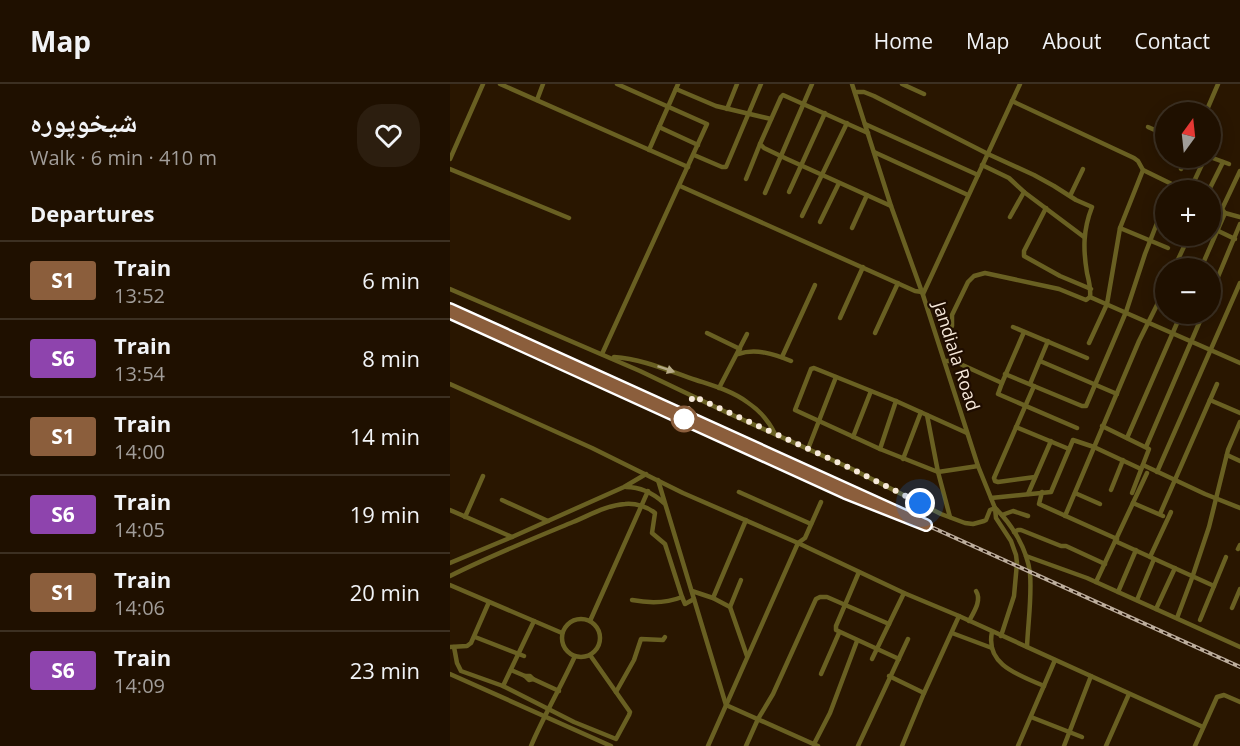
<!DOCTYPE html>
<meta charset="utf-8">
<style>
body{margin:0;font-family:"Open Sans","Noto Naskh Arabic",sans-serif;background:#2c1e0f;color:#f1f3f6;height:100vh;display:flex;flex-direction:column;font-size:22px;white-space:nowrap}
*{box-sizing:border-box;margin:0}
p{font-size:20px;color:#a19d99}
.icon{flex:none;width:33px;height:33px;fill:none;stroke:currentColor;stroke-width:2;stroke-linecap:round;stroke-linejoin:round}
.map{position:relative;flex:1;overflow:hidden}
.side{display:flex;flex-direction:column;background:#1f1000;width:450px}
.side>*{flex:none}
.badge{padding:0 12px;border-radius:4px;font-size:21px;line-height:39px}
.needle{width:39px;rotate:15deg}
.fabs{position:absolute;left:705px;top:18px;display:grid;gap:12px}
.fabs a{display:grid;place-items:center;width:66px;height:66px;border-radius:50%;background:#1f1000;box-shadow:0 3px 15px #0003,0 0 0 2px #3c3022;font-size:30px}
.you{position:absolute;width:30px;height:30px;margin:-15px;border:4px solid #fff;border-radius:50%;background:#1a73e8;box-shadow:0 0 0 9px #1a73e833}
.map>.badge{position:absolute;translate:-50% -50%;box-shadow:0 0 0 3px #fff}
h2{padding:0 30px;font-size:22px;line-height:54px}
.round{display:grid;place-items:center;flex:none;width:63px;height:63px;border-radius:24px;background:#2c1e0f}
.headline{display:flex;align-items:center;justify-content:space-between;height:102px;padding:0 30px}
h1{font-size:28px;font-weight:800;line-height:45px}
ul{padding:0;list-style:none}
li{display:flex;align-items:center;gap:18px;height:78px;padding:0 30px;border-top:2px solid #3c3022}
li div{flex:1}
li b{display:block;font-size:22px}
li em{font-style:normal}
li .badge{min-width:66px;font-weight:700;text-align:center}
header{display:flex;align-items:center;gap:36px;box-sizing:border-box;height:84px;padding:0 30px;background:#1f1000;border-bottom:2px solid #3c3022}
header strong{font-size:28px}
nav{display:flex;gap:33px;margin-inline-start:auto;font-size:21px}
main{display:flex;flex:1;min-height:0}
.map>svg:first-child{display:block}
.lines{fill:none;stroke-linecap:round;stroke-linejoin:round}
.minor{stroke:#696022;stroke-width:4.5}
.rail-casing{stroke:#bdae9d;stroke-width:4}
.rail{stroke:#1f0d00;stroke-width:1.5;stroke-dasharray:4.5;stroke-linecap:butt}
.oneway{fill:#b7ab87}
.line-casing{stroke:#fff;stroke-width:14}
.line{stroke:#8b5e3c;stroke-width:9}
.walk{stroke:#f7e9da;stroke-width:6;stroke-dasharray:0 10.8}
.stop-dot{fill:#fff;stroke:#8b5e3c;stroke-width:3}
.labels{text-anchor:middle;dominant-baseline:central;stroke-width:4.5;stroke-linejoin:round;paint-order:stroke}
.street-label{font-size:18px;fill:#f7e9da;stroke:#1f0d00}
</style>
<header>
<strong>Map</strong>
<nav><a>Home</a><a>Map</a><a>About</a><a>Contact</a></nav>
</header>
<main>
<section class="side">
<div class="headline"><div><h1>شیخوپورہ</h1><p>Walk · 6 min · 410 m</p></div><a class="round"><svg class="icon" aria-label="heart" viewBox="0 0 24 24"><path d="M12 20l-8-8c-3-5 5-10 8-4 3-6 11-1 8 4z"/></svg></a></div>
<h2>Departures</h2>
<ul>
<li><span class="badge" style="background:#8b5e3c;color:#fff">S1</span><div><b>Train</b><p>13:52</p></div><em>6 min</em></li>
<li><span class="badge" style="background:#8e44ad;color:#fff">S6</span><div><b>Train</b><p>13:54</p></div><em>8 min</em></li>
<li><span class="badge" style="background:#8b5e3c;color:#fff">S1</span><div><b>Train</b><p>14:00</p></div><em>14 min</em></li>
<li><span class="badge" style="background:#8e44ad;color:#fff">S6</span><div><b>Train</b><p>14:05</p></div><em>19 min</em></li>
<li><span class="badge" style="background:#8b5e3c;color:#fff">S1</span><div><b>Train</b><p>14:06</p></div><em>20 min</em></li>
<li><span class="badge" style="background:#8e44ad;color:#fff">S6</span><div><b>Train</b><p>14:09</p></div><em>23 min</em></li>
</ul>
</section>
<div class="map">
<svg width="790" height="662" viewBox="0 0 790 662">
<rect width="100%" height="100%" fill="#291600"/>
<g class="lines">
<g class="minor">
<polyline points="50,0 238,83"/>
<polyline points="402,0 441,122 473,211 528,382 545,424 546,434 561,457 566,471 567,479 564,512 551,552"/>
<polyline points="452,0 474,10"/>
<polyline points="226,5 266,22 321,35"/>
<path d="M405,8H414L424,12L538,70L584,91L604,102L626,116L642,123C633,146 633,165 637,189C639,197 641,204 640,213"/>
<polyline points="87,16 93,0"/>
<polyline points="562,17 684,74 688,77 693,86 734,106"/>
<polyline points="277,25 287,0"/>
<polyline points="756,28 768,0"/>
<polyline points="415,40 528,91"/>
<polyline points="209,43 248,61"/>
<polyline points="698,43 716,51"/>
<polyline points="418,49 333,11 331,13 310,60 314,64 337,75 441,122"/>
<polyline points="199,66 228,0"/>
<polyline points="424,68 518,111"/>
<polyline points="244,71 272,83 276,83 311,0"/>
<polyline points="760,73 779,80"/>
<polyline points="0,75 33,0"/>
<polyline points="532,81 559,94 574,108 634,153"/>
<polyline points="0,85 119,134"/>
<polyline points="731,85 735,74"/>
<polyline points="296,95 310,60"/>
<polyline points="230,102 465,207 472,208"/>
<polyline points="740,106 755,74"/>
<polyline points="759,106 773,78"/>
<polyline points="339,108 375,29"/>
<polyline points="315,109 362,0"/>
<polyline points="620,112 633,85"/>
<polyline points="760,119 772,125 775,129 790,133"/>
<polyline points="596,124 574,167 574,172 610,192 641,205"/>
<polyline points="772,125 790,87"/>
<polyline points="352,132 397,39"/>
<polyline points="560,133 574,108"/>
<polyline points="370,138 389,99"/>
<polyline points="760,143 785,155"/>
<polyline points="402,144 417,111"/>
<polyline points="670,144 718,164"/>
<polyline points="724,184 739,152"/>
<polyline points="751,184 775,129"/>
<polyline points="0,205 190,287 278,329 400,384 491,430 515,439 523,440 534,437 536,436 540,426 545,424"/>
<polyline points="473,210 570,0"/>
<polyline points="760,212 790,140"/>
<polyline points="390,234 413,183"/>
<polyline points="502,242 502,231 518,198 524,192 535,189 609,205 636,216 640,213 790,279"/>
<polyline points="563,243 637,274"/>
<polyline points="574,248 552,299 548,310 627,344"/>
<polyline points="257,249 290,265"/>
<polyline points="425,249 448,199"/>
<polyline points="639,259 657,220 670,144 693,86"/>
<polyline points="152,270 257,40 167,0"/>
<path d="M288,270C306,264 324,270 341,277"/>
<path d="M164,273C193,275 219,287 246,296C264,302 282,307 297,318C309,326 319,337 325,350"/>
<polyline points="332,273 365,201"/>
<polyline points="495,277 500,277 508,279 552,299"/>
<polyline points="590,277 667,310"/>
<polyline points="555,290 632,322 636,322 676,228 695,170 709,134 716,125"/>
<polyline points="0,300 142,364 233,409 348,459 454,509 509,532 753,643"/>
<polyline points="580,300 598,257"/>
<polyline points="584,302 544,394 545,397 548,398 585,393"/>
<polyline points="269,304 297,250"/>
<polyline points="760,316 790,329"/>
<polyline points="477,331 488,388 500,433"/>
<polyline points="652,342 699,365 682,409"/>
<polyline points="566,343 619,365"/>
<polyline points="517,349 446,317 364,284 361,285 345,326 430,365 488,388 528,382"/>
<polyline points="403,353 421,307"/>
<polyline points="677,354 731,230"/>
<polyline points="696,363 753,230"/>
<polyline points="358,365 386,293"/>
<polyline points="430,365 446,317"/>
<polyline points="777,371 790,377"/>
<polyline points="453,375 471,328"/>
<polyline points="693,381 755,410 790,424"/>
<polyline points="707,388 790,199"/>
<polyline points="208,396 276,621 368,662"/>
<path d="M176,403C191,403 203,409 214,419"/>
<polyline points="661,406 673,376"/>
<polyline points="289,408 361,440"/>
<polyline points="592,408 589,420 667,455"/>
<polyline points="625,409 650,420"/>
<polyline points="578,410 601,357"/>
<polyline points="541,414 601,408 623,356 644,363 691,385"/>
<polyline points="52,416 98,437"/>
<polyline points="683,419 713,432"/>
<path d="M545,424C562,440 577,465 580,489C582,513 578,539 577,563"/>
<polyline points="0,426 62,453"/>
<polyline points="710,430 767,300"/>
<polyline points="552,431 563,427 578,432"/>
<polyline points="615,432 689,257 716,203"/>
<polyline points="15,433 33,392"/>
<polyline points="564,448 568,446 571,446 611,462 616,462 655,480"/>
<polyline points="665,457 764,502"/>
<polyline points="788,465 790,461"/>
<polyline points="576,472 637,494 790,563"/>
<polyline points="700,473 721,428"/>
<polyline points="0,479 62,453 174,403 196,390"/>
<polyline points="409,488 386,542 386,546 449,575"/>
<path d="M0,492C40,472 82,455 123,438C140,431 157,421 175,420C186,419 198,423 205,429L202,449L215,460L232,513"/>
<polyline points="646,498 697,389"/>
<polyline points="0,501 112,549"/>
<polyline points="242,507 263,514 280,523 297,572"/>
<polyline points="668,508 686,466"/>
<polyline points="263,514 296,436"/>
<path d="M182,516C198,519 217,519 232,513L235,520L244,515"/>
<polyline points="687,516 704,475"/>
<polyline points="280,523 291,496"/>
<polyline points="782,524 790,505"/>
<polyline points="706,525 725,484"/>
<polyline points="727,534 742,494 759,443 778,366 790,338"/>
<circle cx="131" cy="554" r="19"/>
<polyline points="750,536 776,473"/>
<polyline points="140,537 198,407"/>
<path d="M519,537C524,528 532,516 526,507"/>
<path d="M542,548C535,581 569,591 594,602"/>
<polyline points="502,549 542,564"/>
<polyline points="25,553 74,572"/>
<polyline points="0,563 17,562 21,559 39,518"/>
<polyline points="4,563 7,579 11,587 53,602 124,638 166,655 179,631 180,628 140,571"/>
<polyline points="422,575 454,509"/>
<polyline points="61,586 75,592 79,596 83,595"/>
<polyline points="0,590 161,662"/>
<polyline points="371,590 389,549"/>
<polyline points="75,592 80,592 83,595 109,607"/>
<polyline points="439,592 474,609"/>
<polyline points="53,602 84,537"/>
<polyline points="166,608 184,576 191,555 213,556 215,553"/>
<polyline points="581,633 632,653"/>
<polyline points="364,660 380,629 407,557"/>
<path d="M81,662C94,631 111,603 125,572"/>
<polyline points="258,662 348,459 355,454 371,418"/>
<polyline points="296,662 308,635 323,610 366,515 370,513 377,513 439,540"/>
<polyline points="408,662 458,555"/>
<polyline points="452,662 474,609 509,532"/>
<polyline points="568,662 605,576"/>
<polyline points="614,662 641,592"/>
<polyline points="656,662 679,610"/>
<polyline points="745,662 767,613 774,611 790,618"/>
</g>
<g class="rail-casing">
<polyline id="rail" points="0,225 790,583"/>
</g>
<use href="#rail" class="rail"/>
</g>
<defs><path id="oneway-solid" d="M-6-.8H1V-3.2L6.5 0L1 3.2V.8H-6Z" transform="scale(1.5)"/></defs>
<use class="oneway" href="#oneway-solid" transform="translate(216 285) rotate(19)"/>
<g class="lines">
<g class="line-casing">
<polyline id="line" points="0,225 476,441 395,409 0,229"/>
</g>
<use href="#line" class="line"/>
<polyline class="walk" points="234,335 243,312 400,384 470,419"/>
</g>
<circle class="stop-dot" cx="234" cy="335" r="12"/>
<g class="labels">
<g class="street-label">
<text transform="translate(507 272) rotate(72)">Jandiala Road</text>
</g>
</g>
</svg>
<div class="fabs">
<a><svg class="needle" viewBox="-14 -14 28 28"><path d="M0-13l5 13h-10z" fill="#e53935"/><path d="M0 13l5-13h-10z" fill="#a19d99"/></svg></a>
<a>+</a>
<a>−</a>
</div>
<div class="you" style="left:470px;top:419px"></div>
</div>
</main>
